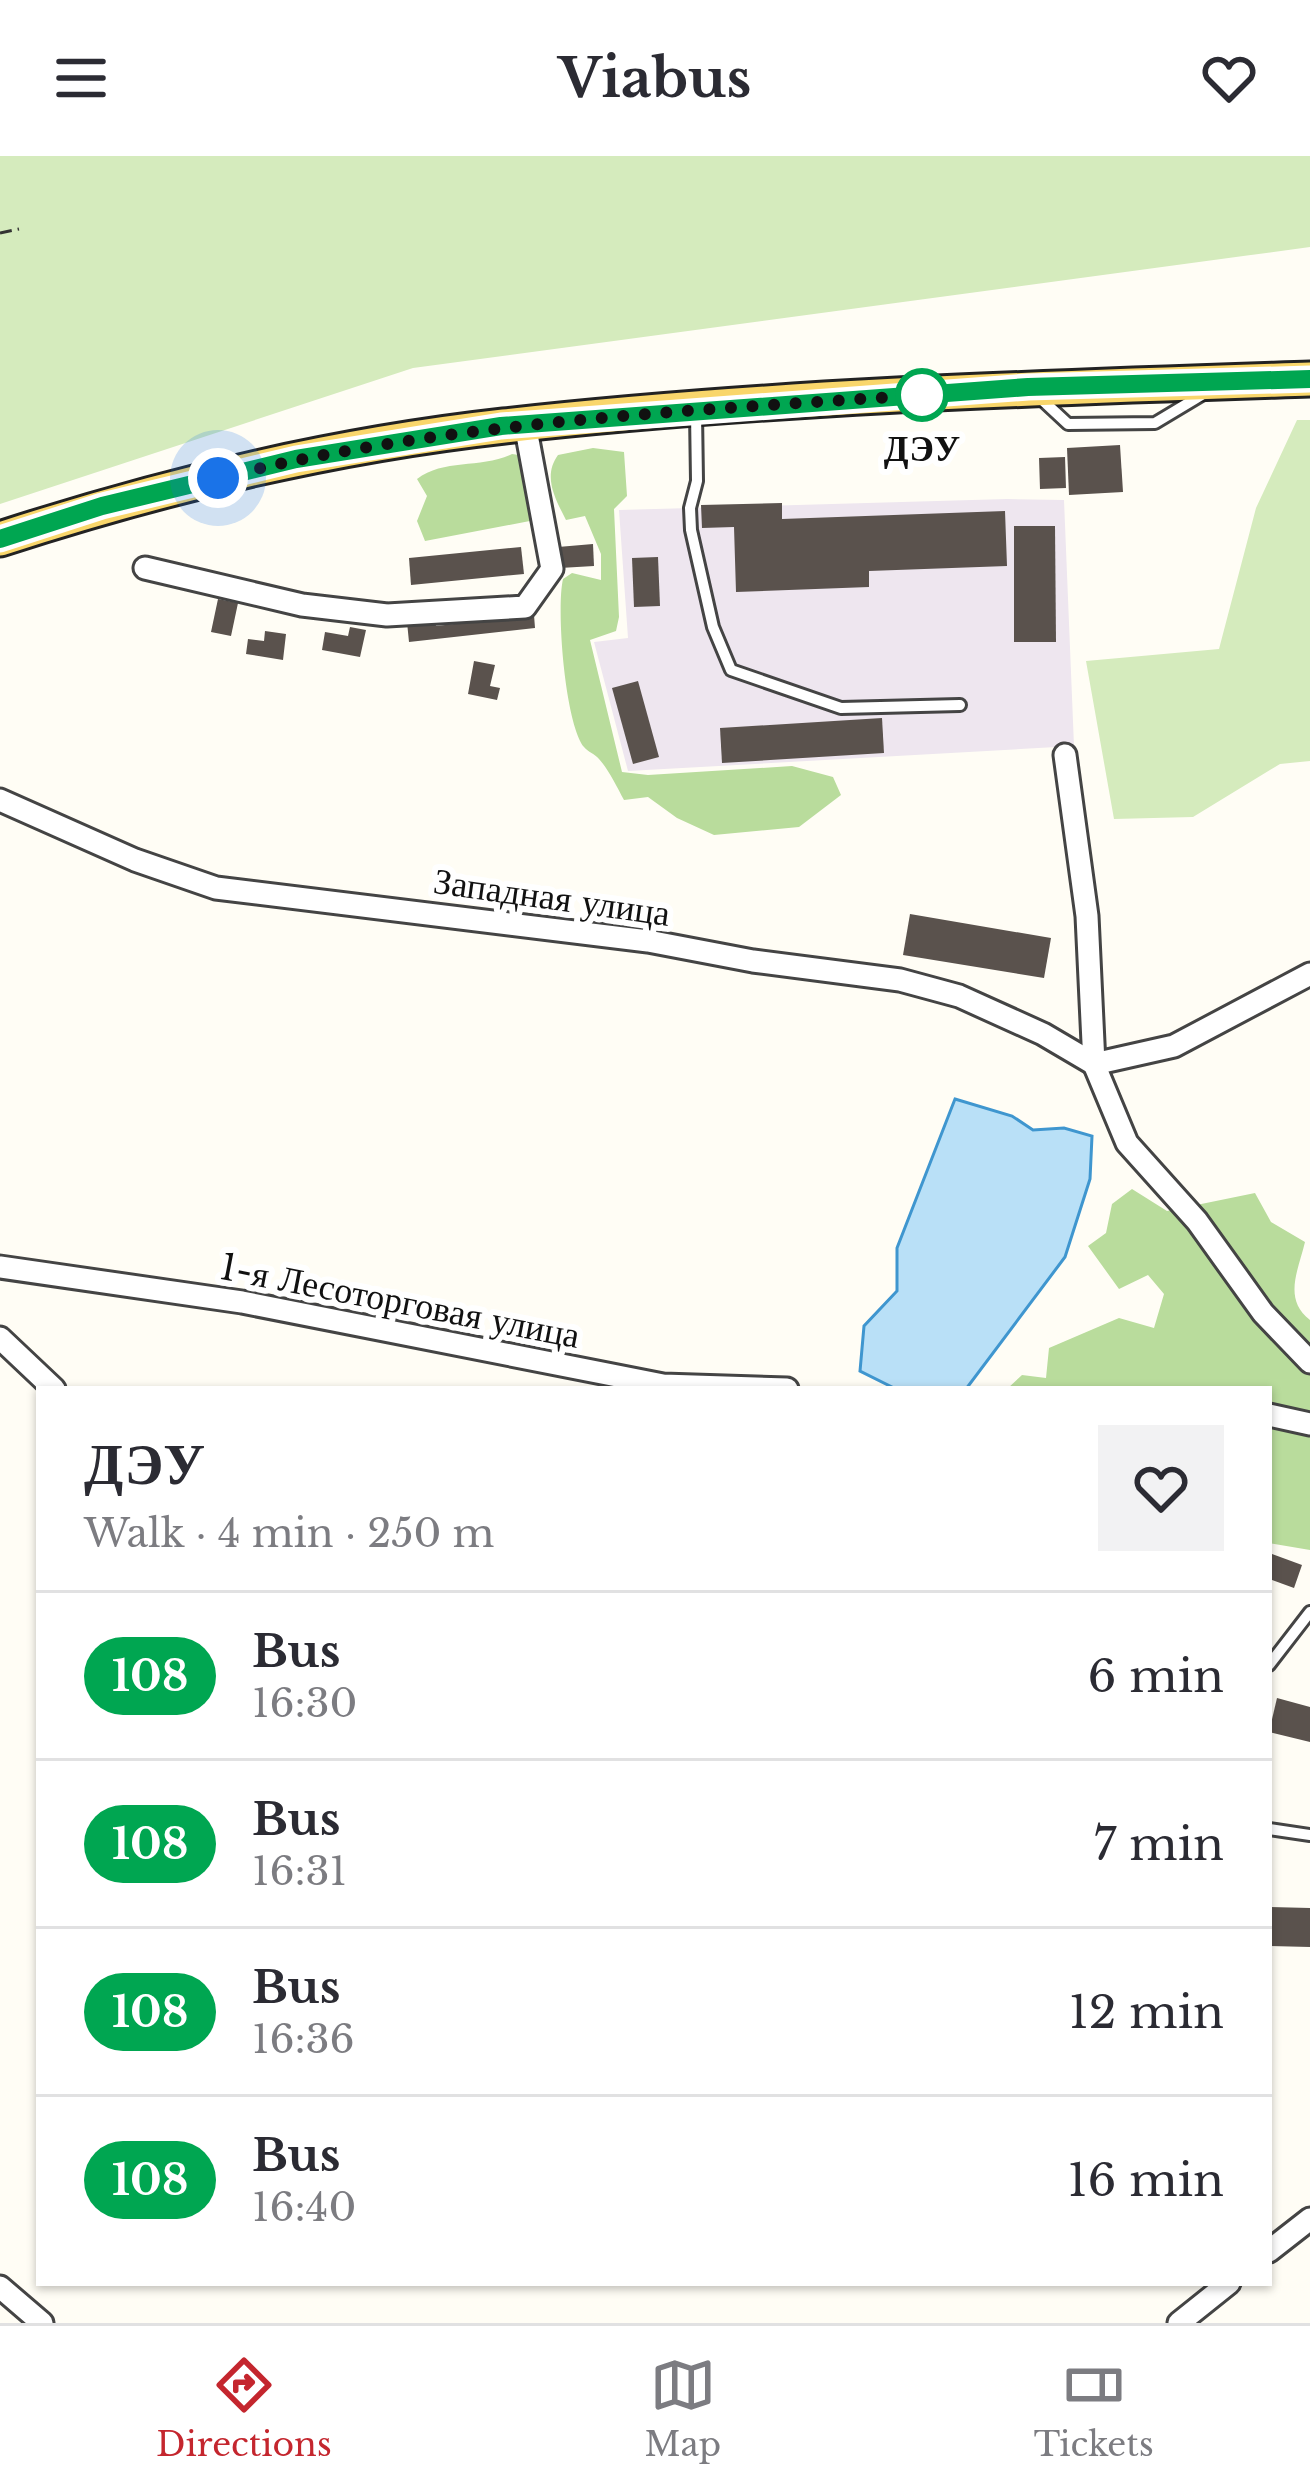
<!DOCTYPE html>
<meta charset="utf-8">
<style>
body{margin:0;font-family:"Libre Baskerville",serif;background:#f2f2f3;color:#2b2b33;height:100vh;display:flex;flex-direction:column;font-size:45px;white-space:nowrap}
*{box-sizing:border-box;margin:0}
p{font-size:39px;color:#7c7c81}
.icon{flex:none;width:66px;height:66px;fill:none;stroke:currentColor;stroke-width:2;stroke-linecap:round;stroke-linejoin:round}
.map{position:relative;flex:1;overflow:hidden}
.panel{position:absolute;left:36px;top:1230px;width:1236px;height:900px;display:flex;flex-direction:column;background:#fff;border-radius:0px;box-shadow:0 3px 9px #0004}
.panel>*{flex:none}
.badge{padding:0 24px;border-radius:39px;font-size:42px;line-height:78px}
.you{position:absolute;width:60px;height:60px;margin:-30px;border:9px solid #fff;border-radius:50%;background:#1a73e8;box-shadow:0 0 0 18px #1a73e833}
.map>.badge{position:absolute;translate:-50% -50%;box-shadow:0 0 0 6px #fff}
.round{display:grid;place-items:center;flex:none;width:126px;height:126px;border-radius:0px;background:#f2f2f3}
.headline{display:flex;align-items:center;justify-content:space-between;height:204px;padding:0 48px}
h1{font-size:57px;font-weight:700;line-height:90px}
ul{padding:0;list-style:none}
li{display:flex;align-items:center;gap:36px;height:168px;padding:0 48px;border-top:3px solid #e1e1e2}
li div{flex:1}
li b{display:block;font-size:45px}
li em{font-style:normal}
li .badge{min-width:132px;font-weight:700;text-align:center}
header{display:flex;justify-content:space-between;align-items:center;height:156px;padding:0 48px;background:#fff;font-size:54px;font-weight:700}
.dock{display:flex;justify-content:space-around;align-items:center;height:168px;border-top:3px solid #e1e1e2;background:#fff;font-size:33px;color:#7c7c81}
.dock a{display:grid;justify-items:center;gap:6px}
.dock .on{color:#c4262e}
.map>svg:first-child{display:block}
.industrial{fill:#eee6ef}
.green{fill:#d5ebbd}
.forest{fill:#b9dc9c}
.water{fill:#b9e0f7;stroke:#3f96cf;stroke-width:3}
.building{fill:#5a524d}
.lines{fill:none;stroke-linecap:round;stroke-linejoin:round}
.service-casing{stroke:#444;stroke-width:16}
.minor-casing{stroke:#444;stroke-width:27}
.primary-casing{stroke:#222;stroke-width:39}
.path{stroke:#333;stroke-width:3;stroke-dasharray:12 6;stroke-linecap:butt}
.service{stroke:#fff;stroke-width:10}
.minor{stroke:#fff;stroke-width:21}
.primary{stroke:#f9d66b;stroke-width:33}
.line-casing{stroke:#fff;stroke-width:27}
.line{stroke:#00a651;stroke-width:18}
.walk{stroke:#111;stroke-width:12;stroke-dasharray:0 21.6}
.stop-dot{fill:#fff;stroke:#00a651;stroke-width:6}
.labels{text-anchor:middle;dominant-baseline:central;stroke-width:12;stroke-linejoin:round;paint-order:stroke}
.stop-label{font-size:36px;font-weight:bold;fill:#111;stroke:#fff}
.street-label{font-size:36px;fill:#111;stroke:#fff}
</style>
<header><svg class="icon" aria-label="menu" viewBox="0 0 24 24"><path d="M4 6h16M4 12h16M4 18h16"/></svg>Viabus<svg class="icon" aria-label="heart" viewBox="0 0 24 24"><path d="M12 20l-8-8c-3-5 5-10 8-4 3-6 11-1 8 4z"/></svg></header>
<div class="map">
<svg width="1310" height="2167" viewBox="0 0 1310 2167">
<rect width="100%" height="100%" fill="#fffdf5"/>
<polygon class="industrial" points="1007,343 1064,344 1074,590 628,615 594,486 628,482 619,354"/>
<g class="green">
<polygon points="0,0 1310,0 1310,91 413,212 0,348"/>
<polygon points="1297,264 1310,264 1310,605 1280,608 1193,661 1114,663 1086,505 1219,493 1256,352"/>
</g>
<g class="forest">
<path d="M593,292L624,296L627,340L614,353L619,461L616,475L590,484L622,616L648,619L792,610L833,621L841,639L799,671L714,679L677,662L648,641L624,644C617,631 609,614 599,603C595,598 588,596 584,591C565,567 556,453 563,423L572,417L601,424V398L585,360L566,364C556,344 542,321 558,299Z"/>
<path d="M512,298L526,300L535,364L425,385L417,365L427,340L417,323C444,302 481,313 512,298Z"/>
<path d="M1132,1033L1167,1055L1255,1037L1271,1066L1305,1086C1298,1115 1283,1143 1310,1164V1394L1269,1387V1233H1007L1022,1219L1046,1222L1049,1192L1119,1162L1154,1172L1164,1138L1148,1119L1119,1133L1088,1090L1106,1077L1112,1048Z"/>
</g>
<polygon class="water" points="955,943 1012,960 1033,974 1064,972 1092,980 1090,1023 1065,1101 966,1233 896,1233 860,1215 864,1170 897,1135 897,1092"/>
<g class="building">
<polygon points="1120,289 1123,336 1069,339 1067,292"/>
<polygon points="1065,301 1066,332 1040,333 1039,302"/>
<polygon points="782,347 782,363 1005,355 1007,410 869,415 869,431 736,436 734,371 702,372 701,349"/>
<polygon points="1014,370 1055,370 1056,486 1014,486"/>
<polygon points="593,388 594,410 560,412 558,391"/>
<polygon points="521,391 524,418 411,429 409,402"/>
<polygon points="658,401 660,450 634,451 632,402"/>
<polygon points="218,443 238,447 231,480 211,476"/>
<polygon points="534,459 535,472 409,486 407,466 435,463 436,470"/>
<polygon points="350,471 366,474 360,501 322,494 325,476 348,480"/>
<polygon points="265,475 286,478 283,504 246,498 248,483 264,485"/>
<polygon points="474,505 495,509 490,530 500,532 497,544 468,538"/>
<polygon points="638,525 659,601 633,608 612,532"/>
<polygon points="882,562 884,597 722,607 720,572"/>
<polygon points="910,758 1051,782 1044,822 903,799"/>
<polygon points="1269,1397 1302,1409 1294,1432 1269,1423"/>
<polygon points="1277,1542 1310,1551 1310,1586 1269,1576"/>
<polygon points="1269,1751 1310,1752 1310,1791 1269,1790"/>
</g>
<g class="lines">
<g class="service-casing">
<g id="service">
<polyline points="1039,241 1068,268 1155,267 1205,237"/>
<polyline points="696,257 697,325 690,352 691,374 713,471 731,514 841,552 960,549"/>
<polyline points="1269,1509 1310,1456"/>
<polyline points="1269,1673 1310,1679"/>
</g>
</g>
<g class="minor-casing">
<g id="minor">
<polyline points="145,412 302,449 387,459 525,451 552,413 525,268"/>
<polyline points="1065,599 1087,760 1094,908 1127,987 1197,1065 1263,1157 1310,1206"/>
<polyline points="0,644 135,704 216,732 648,785 753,805 900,824 959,840 1043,878 1094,908"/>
<polyline points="1094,908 1174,890 1310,818"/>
<polyline points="0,1111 242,1146 663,1229 787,1233"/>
<polyline points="0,1182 54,1233"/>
<polyline points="1269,1259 1310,1268"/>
<polyline points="1269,2095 1310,2063"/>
<polyline points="0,2131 42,2167"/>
<polyline points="1179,2167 1229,2127"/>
</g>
</g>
<g class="primary-casing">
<path id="primary" d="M0,383C163,330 333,289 504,270C771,240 1041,232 1310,223"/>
</g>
<polyline class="path" points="0,77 19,73"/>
<use href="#service" class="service"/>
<use href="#minor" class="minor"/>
<use href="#primary" class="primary"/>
</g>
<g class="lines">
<g class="line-casing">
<polyline id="line" points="0,383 102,350 296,303 501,270 1028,231 1310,223"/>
</g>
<use href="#line" class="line"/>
<path class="walk" d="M218,322C449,265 686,255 922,239"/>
</g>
<circle class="stop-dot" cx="922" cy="239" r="24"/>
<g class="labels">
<g class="stop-label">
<text x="922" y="292">ДЭУ</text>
</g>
<g class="street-label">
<text transform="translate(552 741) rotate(8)">Западная улица</text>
<text transform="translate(400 1145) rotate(11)">1-я Лесоторговая улица</text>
</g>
</g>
</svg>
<div class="you" style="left:218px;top:322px"></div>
<section class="panel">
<div class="headline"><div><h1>ДЭУ</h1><p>Walk · 4 min · 250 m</p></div><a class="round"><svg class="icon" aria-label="heart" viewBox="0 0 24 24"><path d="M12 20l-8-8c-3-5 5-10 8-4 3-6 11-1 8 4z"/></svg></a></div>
<ul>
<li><span class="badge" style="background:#00a651;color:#fff">108</span><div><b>Bus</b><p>16:30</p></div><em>6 min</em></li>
<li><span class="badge" style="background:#00a651;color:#fff">108</span><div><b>Bus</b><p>16:31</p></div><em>7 min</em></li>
<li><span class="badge" style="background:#00a651;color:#fff">108</span><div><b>Bus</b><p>16:36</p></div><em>12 min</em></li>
<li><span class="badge" style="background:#00a651;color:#fff">108</span><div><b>Bus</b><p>16:40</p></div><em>16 min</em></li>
</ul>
</section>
</div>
<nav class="dock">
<a class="on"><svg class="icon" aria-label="directions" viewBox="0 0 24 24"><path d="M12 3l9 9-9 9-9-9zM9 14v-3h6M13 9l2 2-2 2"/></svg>Directions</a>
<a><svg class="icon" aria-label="map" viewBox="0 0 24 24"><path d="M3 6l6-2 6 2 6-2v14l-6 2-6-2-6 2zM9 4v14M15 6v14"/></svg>Map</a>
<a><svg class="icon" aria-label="tickets" viewBox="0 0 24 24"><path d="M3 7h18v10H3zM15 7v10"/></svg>Tickets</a>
</nav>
